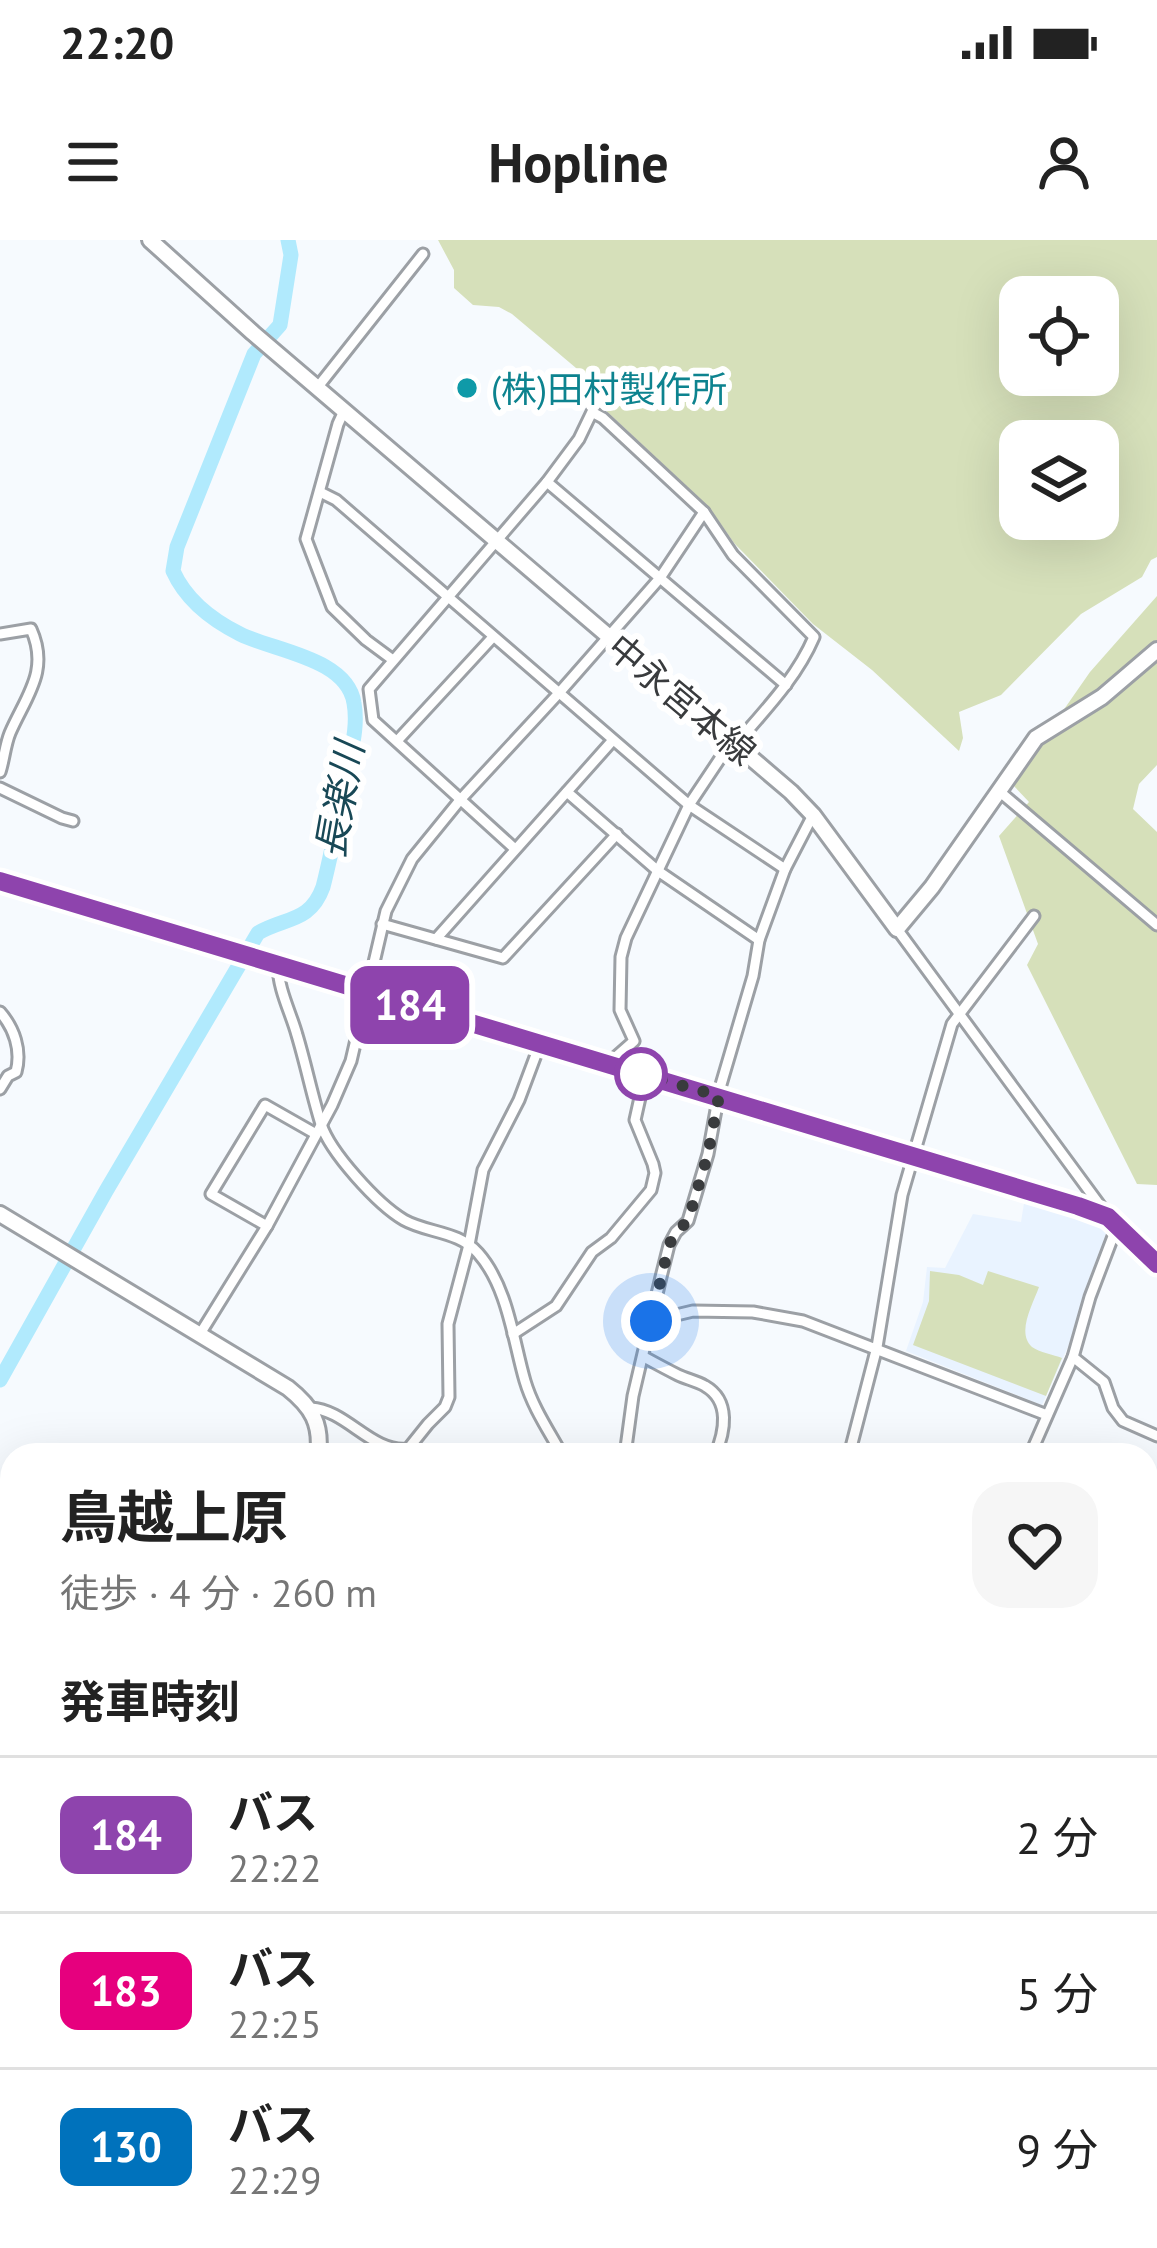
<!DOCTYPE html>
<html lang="ja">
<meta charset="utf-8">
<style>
body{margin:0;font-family:"PT Sans","Noto Sans JP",sans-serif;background:#f6f6f6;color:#222;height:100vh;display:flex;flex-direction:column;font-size:45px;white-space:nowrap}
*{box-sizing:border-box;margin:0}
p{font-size:39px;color:#767676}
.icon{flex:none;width:66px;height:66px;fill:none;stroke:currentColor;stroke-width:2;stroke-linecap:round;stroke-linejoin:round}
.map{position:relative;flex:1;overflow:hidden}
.panel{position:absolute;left:0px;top:1203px;width:1158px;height:807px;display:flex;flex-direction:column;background:#fff;border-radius:36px 36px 0 0;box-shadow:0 12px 48px #0002}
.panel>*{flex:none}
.badge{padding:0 24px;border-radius:18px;font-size:42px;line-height:78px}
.fabs{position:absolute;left:999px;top:36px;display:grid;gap:24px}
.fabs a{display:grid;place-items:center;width:120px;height:120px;border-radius:24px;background:#fff;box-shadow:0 12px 48px #0002;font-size:60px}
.you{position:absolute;width:60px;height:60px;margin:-30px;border:9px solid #fff;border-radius:50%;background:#1a73e8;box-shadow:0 0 0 18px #1a73e833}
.map>.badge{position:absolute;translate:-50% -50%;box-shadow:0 0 0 6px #fff}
h2{padding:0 60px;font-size:45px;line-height:108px}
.round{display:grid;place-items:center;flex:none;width:126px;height:126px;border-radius:36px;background:#f6f6f6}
.summary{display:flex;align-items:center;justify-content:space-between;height:204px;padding:0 60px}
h1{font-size:57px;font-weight:700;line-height:90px}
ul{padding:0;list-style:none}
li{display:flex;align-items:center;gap:36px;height:156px;padding:0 60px;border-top:3px solid #e0e0e0}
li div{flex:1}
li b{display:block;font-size:45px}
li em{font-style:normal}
li .badge{min-width:132px;font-weight:700;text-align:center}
.status{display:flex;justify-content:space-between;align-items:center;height:84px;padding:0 60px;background:#fff;direction:ltr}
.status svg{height:33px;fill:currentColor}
header{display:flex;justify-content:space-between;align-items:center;height:156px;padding:0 60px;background:#fff;font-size:54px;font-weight:700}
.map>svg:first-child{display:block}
.built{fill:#e9f3ff}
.green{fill:#d6e0ba;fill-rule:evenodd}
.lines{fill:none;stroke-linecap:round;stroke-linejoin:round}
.stream{stroke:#8db6c3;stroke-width:3}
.river{stroke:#b1eafd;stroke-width:15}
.street-casing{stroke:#9ca0a5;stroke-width:15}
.secondary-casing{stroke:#9ca0a5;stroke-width:20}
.street{stroke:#fff;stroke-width:9}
.secondary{stroke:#fff;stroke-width:14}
.line-casing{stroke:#fff;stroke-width:27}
.line{stroke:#8e44ad;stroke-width:18}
.walk{stroke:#393b3d;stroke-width:12;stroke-dasharray:0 21.6}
.culture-dot{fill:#0f9aa8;stroke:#fff;stroke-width:4.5}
.stop-dot{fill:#fff;stroke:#8e44ad;stroke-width:6}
.labels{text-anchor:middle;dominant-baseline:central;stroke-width:12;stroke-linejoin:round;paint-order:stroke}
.culture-label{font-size:36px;fill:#0d838f;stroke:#fff;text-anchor:start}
.street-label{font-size:36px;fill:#393b3d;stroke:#fff}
.water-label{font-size:39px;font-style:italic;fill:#184856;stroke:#fff}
</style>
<div class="status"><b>22:20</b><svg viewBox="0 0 49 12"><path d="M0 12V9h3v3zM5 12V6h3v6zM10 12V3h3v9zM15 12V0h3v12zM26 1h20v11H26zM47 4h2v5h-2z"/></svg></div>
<header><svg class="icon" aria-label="menu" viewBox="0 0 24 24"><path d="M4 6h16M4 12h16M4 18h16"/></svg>Hopline<svg class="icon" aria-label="person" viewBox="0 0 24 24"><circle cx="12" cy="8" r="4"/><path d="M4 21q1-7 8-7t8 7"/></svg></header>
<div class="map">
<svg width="1157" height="2008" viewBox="0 0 1157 2008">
<rect width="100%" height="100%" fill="#f6fafe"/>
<polygon class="built" points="1025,957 1106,984 1108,989 1086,1047 1070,1102 1042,1165 906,1111 923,1062 927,1027 945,1028 973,974 1021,982"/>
<g class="green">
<path d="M438,0H1157V317L1151,320L1142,337L1081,374L1001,455L959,472L963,498L959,511L872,430L813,384L734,303L709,267L602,167L576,128L512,74L499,67L473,65L454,48V30ZM1020,57H1098V135H1020ZM1020,201H1098V279H1020Z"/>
<polygon points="1157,356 1157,525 1139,544 1133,569 1157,592 1157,945 1137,944 1027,725 1038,704 999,596 1029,562 1012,544 1090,432"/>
<path d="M930,1031L959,1035L983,1045L988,1031L1039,1047C1033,1064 1016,1093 1032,1107C1039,1112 1054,1115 1062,1118L1046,1156L913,1105L929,1061Z"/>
</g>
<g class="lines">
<polyline class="stream" points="836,1998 853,2008"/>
<g class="river">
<path d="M0,1140L106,951L258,693C285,677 310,683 323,647C333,608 340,568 348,528C352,507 358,485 354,463C347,418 274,411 240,394C212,380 186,360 173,331L177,307L254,114L280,85L291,15L288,0"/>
<polyline points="0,1265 12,1274"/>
<polyline points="1146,1810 1157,1813"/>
</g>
<g class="street-casing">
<g id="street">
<polyline points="317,148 423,14"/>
<polyline points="344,171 338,184 306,299 332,367 366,400 393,420"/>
<polyline points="547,242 786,445"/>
<polyline points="320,252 336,260 689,565 785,629"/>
<path d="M0,394L31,389C50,431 26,456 10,493C5,505 4,520 0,532"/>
<polyline points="397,501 493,397"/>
<polyline points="0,548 62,578 73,581"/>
<polyline points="999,551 1157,685"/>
<polyline points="567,552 658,631 759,700"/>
<path d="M515,609L373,480L369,449L547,242L579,199L592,172L603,178L704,272L733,315L814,397C796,439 764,471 735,505"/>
<polyline points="382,684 503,718 617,594"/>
<polyline points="897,689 1107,975"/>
<polyline points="436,699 613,500"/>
<path d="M278,725C278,749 291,773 297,795C306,825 312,855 321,884C330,912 377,964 404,980C427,993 459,991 478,1013C508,1047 513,1100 525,1141C533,1168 549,1191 562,1215"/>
<path d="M0,772C14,788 22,810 16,832L8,836L0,849"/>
<polyline points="609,823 634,801 620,770 621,717 626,698 689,565 731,502"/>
<polyline points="267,986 211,954 265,865 316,894"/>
<polyline points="651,1081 693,1071 753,1072 803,1081 1047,1175"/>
<polyline points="200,1094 267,986 332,865 351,821 386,671 412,619 460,560 559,453 660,338 704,272"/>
<polyline points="513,1094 556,1066 592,1012 611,998 651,950 655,933 653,924 635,880 645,835"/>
<path d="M644,1117C655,1123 666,1129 678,1135C686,1139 697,1141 705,1146C731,1161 725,1192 715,1215"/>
<polyline points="1073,1117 1104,1142 1113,1168 1123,1181 1157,1196"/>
<path d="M311,1168C347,1170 371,1213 408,1209L428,1184L445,1167L449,1157L448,1084L469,1005L483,930L519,860L540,804"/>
<polyline points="625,1215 633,1156 661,1037 669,1005 676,992 688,981 708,914 720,848 753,736 759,700 785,629 813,575"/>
<polyline points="849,1215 877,1107 902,955 952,784 1034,676"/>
<polyline points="1030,1215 1073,1117 1090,1057 1117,986"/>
<polyline points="1146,1312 1157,1308"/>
</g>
</g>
<g class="secondary-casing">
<g id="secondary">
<polyline points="150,0 253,93 791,552 813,575 897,689 932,647 1036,498 1102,457 1157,410"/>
<polyline points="0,641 1078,966 1108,977 1157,1024"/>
<path d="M0,974L288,1148C312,1167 322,1184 318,1215"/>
<polyline points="1146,1440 1157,1415"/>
<polyline points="212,1998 213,2008"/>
<polyline points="965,2008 968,1998"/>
</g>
</g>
<use href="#street" class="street"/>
<use href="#secondary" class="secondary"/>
</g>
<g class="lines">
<g class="line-casing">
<polyline id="line" points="0,641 1078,966 1108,977 1157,1024"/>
</g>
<use href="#line" class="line"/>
<polyline class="walk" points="641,834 719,856 708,914 688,981 676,992 669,1005 651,1081"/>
</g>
<circle class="culture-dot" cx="467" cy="148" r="12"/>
<circle class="stop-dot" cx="641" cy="834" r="24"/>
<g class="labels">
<g class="culture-label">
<text x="491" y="148">(株)田村製作所</text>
</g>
<g class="street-label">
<text transform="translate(682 459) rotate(40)">中永宮本線</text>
</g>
<g class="water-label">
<text transform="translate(339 560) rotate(-80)">長楽川</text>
</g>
</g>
</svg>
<div class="fabs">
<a><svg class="icon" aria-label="locate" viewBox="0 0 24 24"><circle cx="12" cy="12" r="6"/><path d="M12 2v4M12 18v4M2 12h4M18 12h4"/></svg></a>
<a><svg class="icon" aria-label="layers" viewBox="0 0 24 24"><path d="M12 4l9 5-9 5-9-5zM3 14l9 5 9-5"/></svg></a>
</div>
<div class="you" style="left:651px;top:1081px"></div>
<b class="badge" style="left:410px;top:765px;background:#8e44ad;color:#fff">184</b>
<section class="panel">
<div class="summary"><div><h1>鳥越上原</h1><p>徒歩 · 4 分 · 260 m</p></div><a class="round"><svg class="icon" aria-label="heart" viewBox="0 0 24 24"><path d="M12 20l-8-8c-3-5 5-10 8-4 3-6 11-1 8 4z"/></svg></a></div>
<h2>発車時刻</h2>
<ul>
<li><span class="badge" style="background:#8e44ad;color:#fff">184</span><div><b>バス</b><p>22:22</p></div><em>2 分</em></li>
<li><span class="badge" style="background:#e6007e;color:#fff">183</span><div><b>バス</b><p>22:25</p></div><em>5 分</em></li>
<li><span class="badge" style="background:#0072bc;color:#fff">130</span><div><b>バス</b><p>22:29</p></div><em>9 分</em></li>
</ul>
</section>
</div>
